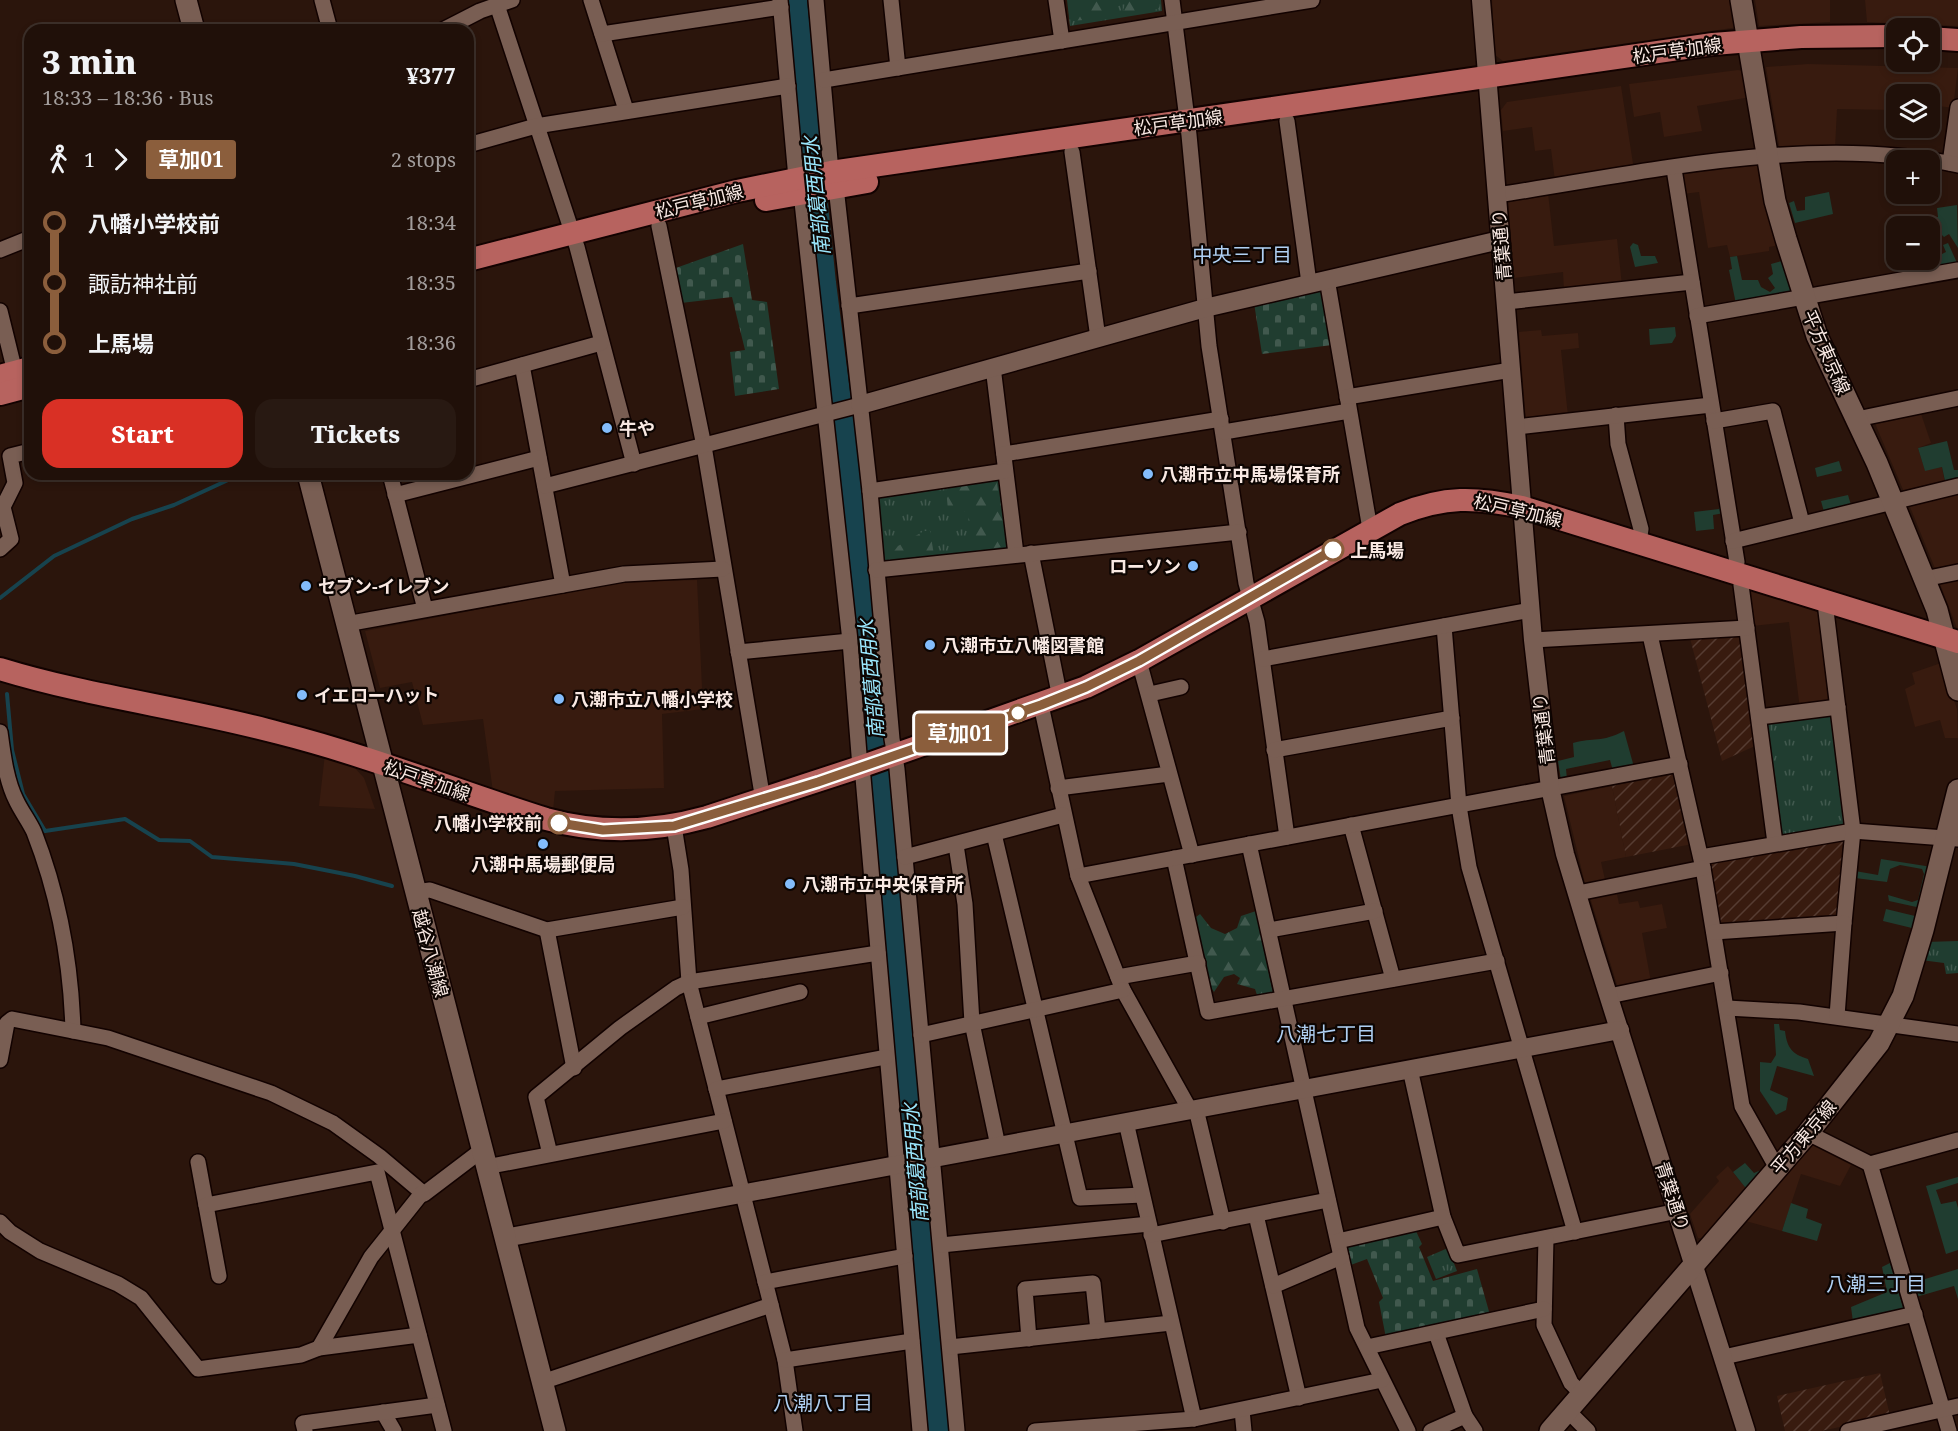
<!DOCTYPE html>
<meta charset="utf-8">
<style>
body{margin:0;font-family:"Noto Serif","Noto Sans JP",serif;background:#281912;color:#f1f3f6;height:100vh;display:flex;flex-direction:column;font-size:22px;white-space:nowrap}
*{box-sizing:border-box;margin:0}
p{font-size:20px;color:#a29d9c}
.icon{flex:none;width:33px;height:33px;fill:none;stroke:currentColor;stroke-width:2;stroke-linecap:round;stroke-linejoin:round}
.map{position:relative;flex:1;overflow:hidden}
.side{position:absolute;left:24px;top:24px;width:450px;height:456px;display:flex;flex-direction:column;background:#201009;border-radius:18px;box-shadow:0 3px 9px #0003,0 0 0 2px #3d302a}
.side>*{flex:none}
.badge{padding:0 12px;border-radius:4px;font-size:21px;line-height:39px}
.buttons{position:absolute;left:1886px;top:18px;display:grid;gap:12px}
.buttons a{display:grid;place-items:center;width:54px;height:54px;border-radius:12px;background:#201009;box-shadow:0 3px 9px #0003,0 0 0 2px #3d302a;font-size:30px}
.map>.badge{position:absolute;translate:-50% -50%;box-shadow:0 0 0 3px #fff}
.legs{display:flex;align-items:center;gap:9px;height:66px;padding:0 18px;font-size:20px}
.legs p{margin-inline-start:auto}
.headline{display:flex;align-items:center;justify-content:space-between;height:102px;padding:0 18px}
h1{font-size:33px;font-weight:800;line-height:45px}
.primary-button{display:flex;gap:12px;margin-top:auto;padding:12px 18px}
.primary-button a{flex:1;height:69px;border-radius:18px;background:#d93025;color:#fff;font-size:24px;font-weight:800;line-height:69px;text-align:center}
.primary-button a+a{background:#281912;color:#f1f3f6}
ul{padding:0 18px;list-style:none}
li{display:flex;align-items:center;gap:21px;height:60px;font-size:22px}
li i{display:grid;place-items:center;width:9px;height:100%;margin:0 8px;background:currentColor}
li i::after{content:'';width:15px;height:15px;margin:-8px;border:4px solid;border-radius:50%;background:#201009}
li p{margin-inline-start:auto}
li:first-child i{background:linear-gradient(#0000 50%,currentColor 0)}
li:last-child i{background:linear-gradient(currentColor 50%,#0000 0)}
.map>svg:first-child{display:block}
.built{fill:#381b0f}
.industrial{fill:url(#industrial-furrows)}
.grass{fill:url(#grass-tufts)}
.forest{fill:url(#forest-firs)}
.cemetery{fill:url(#cemetery-stones)}
.garden{fill:#203d30}
.lines{fill:none;stroke-linecap:round;stroke-linejoin:round}
.stream{stroke:#17434e;stroke-width:4}
.river{stroke:#17434e;stroke-width:22}
.minor-casing{stroke:#120200;stroke-width:18}
.tertiary-casing{stroke:#120200;stroke-width:21}
.secondary-casing{stroke:#120200;stroke-width:24}
.primary-casing{stroke:#120200;stroke-width:26}
.minor{stroke:#795e53;stroke-width:15}
.tertiary{stroke:#795e53;stroke-width:18}
.secondary{stroke:#795e53;stroke-width:21}
.primary{stroke:#b7635f;stroke-width:22}
.line-1-casing{stroke:#fff;stroke-width:14}
.line-1{stroke:#8b5e3c;stroke-width:9}
.poi-dot{fill:#83bcfb;stroke:#0d0502;stroke-width:2}
.stop-1-dot{fill:#fff;stroke:#8b5e3c;stroke-width:3}
.labels{text-anchor:middle;dominant-baseline:central;stroke-width:4.5;stroke-linejoin:round;paint-order:stroke}
.street-label{font-size:18px;fill:#f9e9e3;stroke:#0d0502}
.poi-label{font-size:18px;font-weight:bold;fill:#f9e9e3;stroke:#0d0502;text-anchor:start}
.stop-label{font-size:18px;font-weight:bold;fill:#f9e9e3;stroke:#0d0502;text-anchor:start}
.water-label{font-size:20px;font-style:italic;fill:#9be7fd;stroke:#0d0502}
.neighbourhood-label{font-size:20px;fill:#b0d0f3;stroke:#0d0502}
</style>
<div class="map">
<svg width="1958" height="1431" viewBox="0 0 1958 1431">
<defs>
<pattern id="industrial-furrows" width="10" height="10" patternUnits="userSpaceOnUse" patternTransform="scale(1.5)"><rect width="10" height="10" fill="#381b0f"/><path d="M-1 1l2-2M0 10L10 0M9 11l2-2" fill="none" stroke="#563c32"/></pattern>
<pattern id="grass-tufts" width="24" height="20" patternUnits="userSpaceOnUse" patternTransform="scale(1.5)"><rect width="24" height="20" fill="#203d30"/><path d="M3 7l-1-3M5 7V3M7 7l1-3M15 17l-1-3M17 17v-4M19 17l1-3" fill="none" stroke="#41594e"/></pattern>
<pattern id="forest-firs" width="22" height="20" patternUnits="userSpaceOnUse" patternTransform="scale(1.5)"><rect width="22" height="20" fill="#203d30"/><path d="M5 1l3.5 6h-7zM16 11l3.5 6h-7z" fill="#41594e"/></pattern>
<pattern id="cemetery-stones" width="16" height="16" patternUnits="userSpaceOnUse" patternTransform="scale(1.5)"><rect width="16" height="16" fill="#203d30"/><path d="M2 7V4a2 2 0 0 1 4 0v3zM10 15v-3a2 2 0 0 1 4 0v3z" fill="#41594e"/></pattern>
</defs>
<rect width="100%" height="100%" fill="#2b150c"/>
<g class="built">
<polygon points="1492,0 1734,0 1739,27 1503,61 1495,55"/>
<polygon points="1755,0 1830,0 1830,22 1759,26"/>
<polygon points="1865,0 1958,0 1958,26 1867,22"/>
<polygon points="1808,64 1958,68 1953,108 1932,105 1929,112 1929,94 1896,94 1896,110 1837,109 1835,148 1780,151 1766,67"/>
<polygon points="1738,70 1747,72 1751,97 1697,106 1702,131 1664,137 1660,112 1634,117 1629,84"/>
<polygon points="1621,86 1634,170 1555,181 1551,149 1535,151 1532,127 1503,131 1501,110 1507,102"/>
<polygon points="1755,163 1762,169 1780,245 1769,247 1769,251 1730,257 1727,245 1708,248 1699,192 1683,194 1679,174"/>
<polygon points="1548,193 1554,246 1617,239 1622,285 1564,291 1563,272 1514,278 1508,199"/>
<polygon points="1541,330 1542,336 1578,333 1579,348 1561,350 1568,416 1526,421 1519,332"/>
<polygon points="1920,411 1931,443 1918,448 1925,470 1942,467 1945,483 1904,492 1874,421"/>
<polygon points="1958,491 1958,566 1936,571 1908,502"/>
<polygon points="1958,577 1958,631 1939,581"/>
<polygon points="697,580 703,709 662,714 664,788 555,791 553,811 493,792 483,719 423,725 412,682 380,688 365,631 620,582"/>
<polygon points="1752,587 1820,607 1832,705 1800,709 1789,622 1752,626 1747,591"/>
<polygon points="1941,663 1957,709 1958,738 1945,738 1940,720 1915,727 1905,689 1915,684 1912,673"/>
<polygon points="325,754 353,766 364,778 375,809 319,806"/>
<polygon points="1612,786 1626,857 1601,862 1606,884 1586,888 1564,796"/>
<polygon points="1616,889 1619,904 1638,901 1640,908 1662,904 1667,928 1642,933 1651,982 1618,988 1589,894"/>
<polygon points="1808,1143 1851,1165 1840,1186 1801,1174 1782,1231 1742,1220"/>
<polygon points="1728,1166 1748,1191 1706,1239 1698,1238 1690,1214 1719,1181 1716,1177"/>
</g>
<g class="industrial">
<polygon points="1742,635 1757,745 1722,761 1690,638"/>
<polygon points="1676,774 1692,844 1626,857 1612,786"/>
<polygon points="1842,837 1847,842 1839,918 1719,926 1709,862"/>
<polygon points="1880,1373 1890,1416 1821,1431 1785,1431 1777,1396"/>
</g>
<g class="grass">
<polygon points="1067,0 1161,0 1162,11 1070,26"/>
<polygon points="999,477 1009,548 887,562 883,558 877,498 882,495"/>
<polygon points="1828,712 1833,715 1847,821 1843,826 1784,836 1778,833 1765,725 1768,720"/>
<polygon points="1958,941 1958,973 1946,974 1944,963 1921,960 1926,942"/>
<polygon points="1448,1248 1457,1271 1436,1279 1427,1257"/>
</g>
<g class="forest">
<polygon points="1069,0 1101,0 1107,18 1071,21"/>
<polygon points="1127,0 1159,0 1160,9 1126,13 1123,10"/>
<polygon points="996,478 1007,546 972,552 968,524 969,512 948,510 946,489"/>
<polygon points="924,531 930,531 934,555 894,559 892,554 898,546"/>
<polygon points="1256,911 1273,993 1257,995 1255,989 1237,984 1240,978 1234,974 1224,977 1214,992 1209,985 1194,922 1196,917 1200,914 1211,928 1225,934 1237,928 1241,916"/>
</g>
<g class="cemetery">
<polygon points="743,244 752,300 767,302 779,389 735,396 730,352 745,350 732,297 681,303 673,269"/>
<polygon points="1318,288 1323,291 1332,345 1262,354 1254,303"/>
<polygon points="1416,1231 1422,1244 1419,1247 1433,1281 1477,1269 1490,1315 1386,1338 1379,1302 1383,1298 1367,1259 1348,1266 1344,1246"/>
</g>
<g class="garden">
<polygon points="1829,192 1833,214 1795,223 1789,203 1794,201 1797,211 1805,210 1805,197"/>
<polygon points="1957,205 1958,248 1949,234 1944,237 1937,230 1929,234 1929,226 1901,226 1900,224 1938,217 1937,208"/>
<polygon points="1633,243 1638,245 1641,256 1655,256 1658,263 1635,267 1630,247"/>
<polygon points="1948,243 1958,265 1922,271 1920,265 1946,252 1943,245"/>
<polygon points="1737,256 1742,280 1758,280 1761,287 1770,292 1775,288 1768,278 1773,274 1771,264 1785,260 1793,289 1791,295 1736,304 1729,270 1732,269 1730,257"/>
<polygon points="1675,327 1676,336 1672,343 1650,345 1649,329"/>
<polygon points="1947,441 1954,470 1958,470 1958,478 1945,481 1942,467 1925,471 1918,448"/>
<polygon points="1839,461 1842,471 1817,477 1815,468"/>
<polygon points="1848,495 1851,505 1824,512 1821,501"/>
<polygon points="1722,503 1724,513 1713,515 1714,529 1696,531 1694,512 1719,509 1719,504"/>
<path d="M1624,731L1634,767L1613,771L1610,760L1566,769L1567,779L1561,780L1558,761L1574,757L1573,743C1594,737 1601,743 1624,731Z"/>
<polygon points="1881,859 1932,867 1921,908 1889,901 1888,895 1912,902 1918,900 1924,874 1922,869 1900,865 1890,869 1887,882 1855,878 1855,871 1878,875"/>
<polygon points="1886,909 1915,916 1916,929 1883,921"/>
<path d="M1774,1024H1779L1780,1030L1785,1031C1787,1048 1792,1054 1808,1059L1814,1076L1777,1066L1770,1090L1788,1098L1786,1110L1776,1115L1760,1091V1062L1771,1063L1776,1055Z"/>
<polygon points="1745,1163 1754,1173 1768,1167 1748,1191 1733,1172"/>
<polygon points="1958,1177 1958,1183 1936,1190 1941,1204 1956,1201 1958,1208 1958,1250 1946,1254 1926,1186"/>
<polygon points="1791,1203 1808,1209 1806,1218 1822,1224 1817,1241 1782,1231"/>
<polygon points="1890,1263 1904,1311 1853,1322 1851,1307 1887,1292 1882,1267"/>
<polygon points="1958,1269 1958,1299 1954,1286 1916,1297 1912,1283"/>
</g>
<g class="lines">
<g class="stream">
<polyline points="0,598 54,556 132,519 174,505 241,474"/>
<polyline points="7,694 12,750 23,794 45,831 125,819 159,840 190,841 212,857 294,864 355,876 392,886"/>
</g>
<polyline class="river" points="796,0 825,283 858,540 939,1431"/>
<g class="minor-casing">
<g id="minor">
<polyline points="322,0 330,30"/>
<polyline points="591,0 626,110"/>
<polyline points="780,0 796,178"/>
<polyline points="816,0 831,172"/>
<polyline points="891,0 898,68"/>
<polyline points="1056,0 1062,41"/>
<polyline points="1172,0 1189,135 1209,346 1246,583 1257,622 1287,837"/>
<polyline points="497,5 577,247 634,464"/>
<polyline points="443,30 480,11 512,0"/>
<polyline points="602,34 781,7"/>
<polyline points="824,80 1312,0"/>
<polyline points="1287,121 1309,283"/>
<polyline points="468,145 536,126 788,86"/>
<polyline points="1072,152 1098,338"/>
<polyline points="1950,163 1958,107"/>
<polyline points="1674,169 1737,562 1733,572"/>
<polyline points="836,187 870,491 892,739 897,769 957,1431"/>
<polyline points="801,193 850,641 860,767"/>
<path d="M1497,195C1644,173 1811,133 1958,165"/>
<polyline points="659,226 704,446 763,800"/>
<polyline points="0,250 30,238"/>
<polyline points="1327,279 1370,529"/>
<polyline points="1506,302 1692,282"/>
<polyline points="849,306 1089,271"/>
<polyline points="0,311 15,372"/>
<polyline points="1697,316 1958,270"/>
<polyline points="522,365 563,585"/>
<polyline points="993,367 1016,554"/>
<polyline points="468,380 601,343"/>
<polyline points="1347,397 1511,370"/>
<polyline points="1616,415 1618,444 1641,529 1639,543"/>
<polyline points="1857,419 1958,398"/>
<polyline points="1714,421 1773,411 1802,523"/>
<polyline points="1516,427 1711,405"/>
<polyline points="1224,432 1349,411"/>
<polyline points="1004,454 1221,419"/>
<polyline points="390,474 425,609"/>
<polyline points="545,486 860,405"/>
<polyline points="870,491 1005,471"/>
<polyline points="395,495 539,458"/>
<polyline points="1733,541 1958,486"/>
<polyline points="0,549 11,539 3,507 15,483 10,456 30,451"/>
<polyline points="1031,553 1060,698"/>
<polyline points="876,570 1239,532"/>
<polyline points="1744,575 1741,585 1775,843"/>
<polyline points="1924,579 1958,572"/>
<polyline points="346,624 624,574 723,569"/>
<polyline points="1444,626 1459,806 1469,867 1575,1232"/>
<polyline points="1650,635 1703,868 1742,1106 1777,1168"/>
<polyline points="1533,640 1747,628"/>
<polyline points="738,652 850,641"/>
<polyline points="1263,659 1531,610"/>
<polyline points="1139,661 1192,855"/>
<polyline points="1150,694 1181,687"/>
<polyline points="1041,705 1078,876 1123,990 1190,1110"/>
<polyline points="1759,717 1838,707"/>
<path d="M0,732C3,754 6,780 16,800C21,811 29,821 34,832C59,896 71,962 73,1031"/>
<polyline points="1274,750 1452,718"/>
<polyline points="862,766 920,1431"/>
<polyline points="1058,788 1169,774"/>
<polyline points="1351,825 1393,979"/>
<polyline points="674,826 681,870 689,982 785,1360 795,1431"/>
<polyline points="994,834 1080,1198 1142,1195"/>
<polyline points="1249,844 1357,1328 1408,1431"/>
<polyline points="956,845 965,904 972,1023 998,1146"/>
<polyline points="905,857 1063,815"/>
<polyline points="1701,857 1853,831 1958,839"/>
<polyline points="1174,858 1208,1012 1497,961"/>
<polyline points="1078,876 1680,764"/>
<polyline points="415,892 430,890 547,930 683,907"/>
<polyline points="1578,893 1703,868"/>
<polyline points="547,930 574,1068"/>
<polyline points="1269,930 1375,911"/>
<polyline points="1714,932 1844,923 1853,831 1826,611 1828,601"/>
<polyline points="1118,977 1198,963"/>
<polyline points="1609,996 1721,973"/>
<polyline points="1727,1008 1799,1012 1958,1034"/>
<polyline points="1837,1016 1844,923"/>
<polyline points="698,1017 800,992"/>
<polyline points="921,1035 1123,990"/>
<polyline points="0,1060 7,1023 12,1019 108,1038 271,1093 333,1123 379,1156 424,1194 482,1150"/>
<polyline points="1410,1069 1443,1217 1458,1255 1678,1211"/>
<polyline points="716,1089 886,1057"/>
<polyline points="1196,1109 1223,1222"/>
<polyline points="1126,1122 1194,1419"/>
<polyline points="1808,1133 1870,1164 1958,1140"/>
<polyline points="550,1154 536,1097 620,1028 676,988 689,982 878,953"/>
<polyline points="198,1162 219,1276"/>
<polyline points="1870,1164 1949,1431"/>
<polyline points="486,1167 724,1121"/>
<polyline points="206,1205 377,1172 444,1431"/>
<polyline points="1256,1215 1299,1398"/>
<polyline points="0,1222 10,1232 40,1251 118,1284 141,1298 198,1369 301,1355 319,1348 419,1335"/>
<polyline points="1151,1235 1328,1200"/>
<polyline points="1546,1238 1544,1325 1571,1383 1581,1393"/>
<polyline points="1338,1241 1443,1217"/>
<polyline points="941,1245 1149,1224"/>
<polyline points="765,1282 905,1256"/>
<polyline points="1273,1286 1341,1257"/>
<polyline points="1436,1333 1465,1416"/>
<polyline points="1029,1339 1025,1289 1093,1283 1098,1331"/>
<polyline points="950,1347 1171,1323"/>
<polyline points="1367,1347 1544,1309"/>
<polyline points="319,1348 371,1257 422,1193"/>
<polyline points="1724,1357 1915,1314"/>
<polyline points="785,1360 912,1341"/>
<polyline points="542,1382 771,1305"/>
<polyline points="1242,1410 1244,1431"/>
<polyline points="1567,1410 1588,1431"/>
<polyline points="383,1412 394,1431"/>
<polyline points="305,1431 303,1423 437,1405"/>
<polyline points="1035,1431 1194,1419 1382,1380"/>
<polyline points="1431,1431 1465,1416 1475,1431"/>
<polyline points="1848,1431 1958,1406"/>
</g>
</g>
<g class="tertiary-casing">
<g id="tertiary">
<polyline points="1481,0 1533,640 1550,788 1565,854 1593,947 1746,1431"/>
<polyline points="860,405 1205,308 1500,240"/>
<polyline points="505,1238 1620,1030"/>
</g>
</g>
<g class="secondary-casing">
<g id="secondary">
<polyline points="186,0 194,30"/>
<polyline points="1741,0 1775,201 1786,239 1817,336 1877,463 1937,610 1958,690"/>
<polyline points="308,474 555,1431"/>
<polyline points="1550,1431 1808,1133 1879,1043 1903,996 1923,930 1958,790"/>
</g>
</g>
<g class="primary-casing">
<g id="primary">
<polyline points="1929,38 1958,40"/>
<polyline points="766,200 867,182"/>
<polyline points="468,260 737,191 831,172 1713,44 1801,37 1896,36"/>
<polyline points="0,376 30,368"/>
<polyline points="0,394 30,386"/>
<path d="M0,669C91,697 187,708 279,733C370,756 457,791 546,819C600,834 653,832 707,817L860,767L1086,687L1139,661L1400,514C1445,496 1475,497 1522,507L1958,642"/>
</g>
</g>
<use href="#minor" class="minor"/>
<use href="#tertiary" class="tertiary"/>
<use href="#secondary" class="secondary"/>
<use href="#primary" class="primary"/>
</g>
<g class="lines">
<g class="line-1-casing">
<polyline id="line-1" points="559,823 603,830 674,826 818,782 1041,705 1086,687 1139,661 1333,550"/>
</g>
<use href="#line-1" class="line-1"/>
</g>
<g class="poi-dot">
<circle cx="607" cy="428" r="6"/>
<circle cx="1148" cy="474" r="6"/>
<circle cx="1193" cy="566" r="6"/>
<circle cx="306" cy="586" r="6"/>
<circle cx="930" cy="645" r="6"/>
<circle cx="302" cy="695" r="6"/>
<circle cx="559" cy="699" r="6"/>
<circle cx="543" cy="844" r="6"/>
<circle cx="790" cy="884" r="6"/>
</g>
<g class="stop-1-dot">
<circle cx="1333" cy="550" r="10"/>
<circle cx="1018" cy="713" r="8"/>
<circle cx="559" cy="823" r="10"/>
</g>
<g class="labels">
<g class="street-label">
<text transform="translate(1677 50) rotate(-8)">松戸草加線</text>
<text transform="translate(1178 122) rotate(-8)">松戸草加線</text>
<text transform="translate(699 201) rotate(-14)">松戸草加線</text>
<text transform="translate(1501 245) rotate(-95)">青葉通り</text>
<text transform="translate(1827 352) rotate(66)">平方東京線</text>
<text transform="translate(1518 510) rotate(13)">松戸草加線</text>
<text transform="translate(1543 729) rotate(-97)">青葉通り</text>
<text transform="translate(427 780) rotate(19)">松戸草加線</text>
<text transform="translate(431 953) rotate(75)">越谷八潮線</text>
<text transform="translate(1803 1137) rotate(-50)">平方東京線</text>
<text transform="translate(1673 1196) rotate(72)">青葉通り</text>
</g>
<g class="poi-label">
<text x="619" y="428">牛や</text>
<text x="1160" y="474">八潮市立中馬場保育所</text>
<text x="1181" y="566" text-anchor="end">ローソン</text>
<text x="318" y="586">セブン-イレブン</text>
<text x="942" y="645">八潮市立八幡図書館</text>
<text x="314" y="695">イエローハット</text>
<text x="571" y="699">八潮市立八幡小学校</text>
<text x="543" y="864" text-anchor="middle">八潮中馬場郵便局</text>
<text x="802" y="884">八潮市立中央保育所</text>
</g>
<g class="stop-label">
<text x="1350" y="550">上馬場</text>
<text x="542" y="823" text-anchor="end">八幡小学校前</text>
</g>
<g class="water-label">
<text transform="translate(816 196) rotate(-96)">南部葛西用水</text>
<text transform="translate(871 679) rotate(-95)">南部葛西用水</text>
<text transform="translate(915 1163) rotate(-95)">南部葛西用水</text>
</g>
<g class="neighbourhood-label">
<text x="1242" y="254">中央三丁目</text>
<text x="1326" y="1033">八潮七丁目</text>
<text x="1876" y="1283">八潮三丁目</text>
<text x="823" y="1402">八潮八丁目</text>
</g>
</g>
</svg>
<div class="buttons">
<a><svg class="icon" aria-label="locate" viewBox="0 0 24 24"><circle cx="12" cy="12" r="6"/><path d="M12 2v4M12 18v4M2 12h4M18 12h4"/></svg></a>
<a><svg class="icon" aria-label="layers" viewBox="0 0 24 24"><path d="M12 4l9 5-9 5-9-5zM3 14l9 5 9-5"/></svg></a>
<a>+</a>
<a>−</a>
</div>
<b class="badge" style="left:960px;top:733px;background:#8b5e3c;color:#fff">草加01</b>
<section class="side">
<div class="headline"><div><h1>3 min</h1><p>18:33 – 18:36 · Bus</p></div><b>¥377</b></div>
<div class="legs"><svg class="icon" aria-label="walk" viewBox="0 0 24 24"><circle cx="13" cy="4" r="2"/><path d="M13 8l-2 6 4 7M11 14l-3 7M7 12l3-4h3l4 4"/></svg>1<svg class="icon" aria-label="forward" viewBox="0 0 24 24"><path d="M9 5l7 7-7 7"/></svg><b class="badge" style="background:#8b5e3c;color:#fff">草加01</b><p>2 stops</p></div>
<ul>
<li><i style="color:#8b5e3c"></i><b>八幡小学校前</b><p>18:34</p></li>
<li><i style="color:#8b5e3c"></i><span>諏訪神社前</span><p>18:35</p></li>
<li><i style="color:#8b5e3c"></i><b>上馬場</b><p>18:36</p></li>
</ul>
<div class="primary-button"><a>Start</a><a>Tickets</a></div>
</section>
</div>
